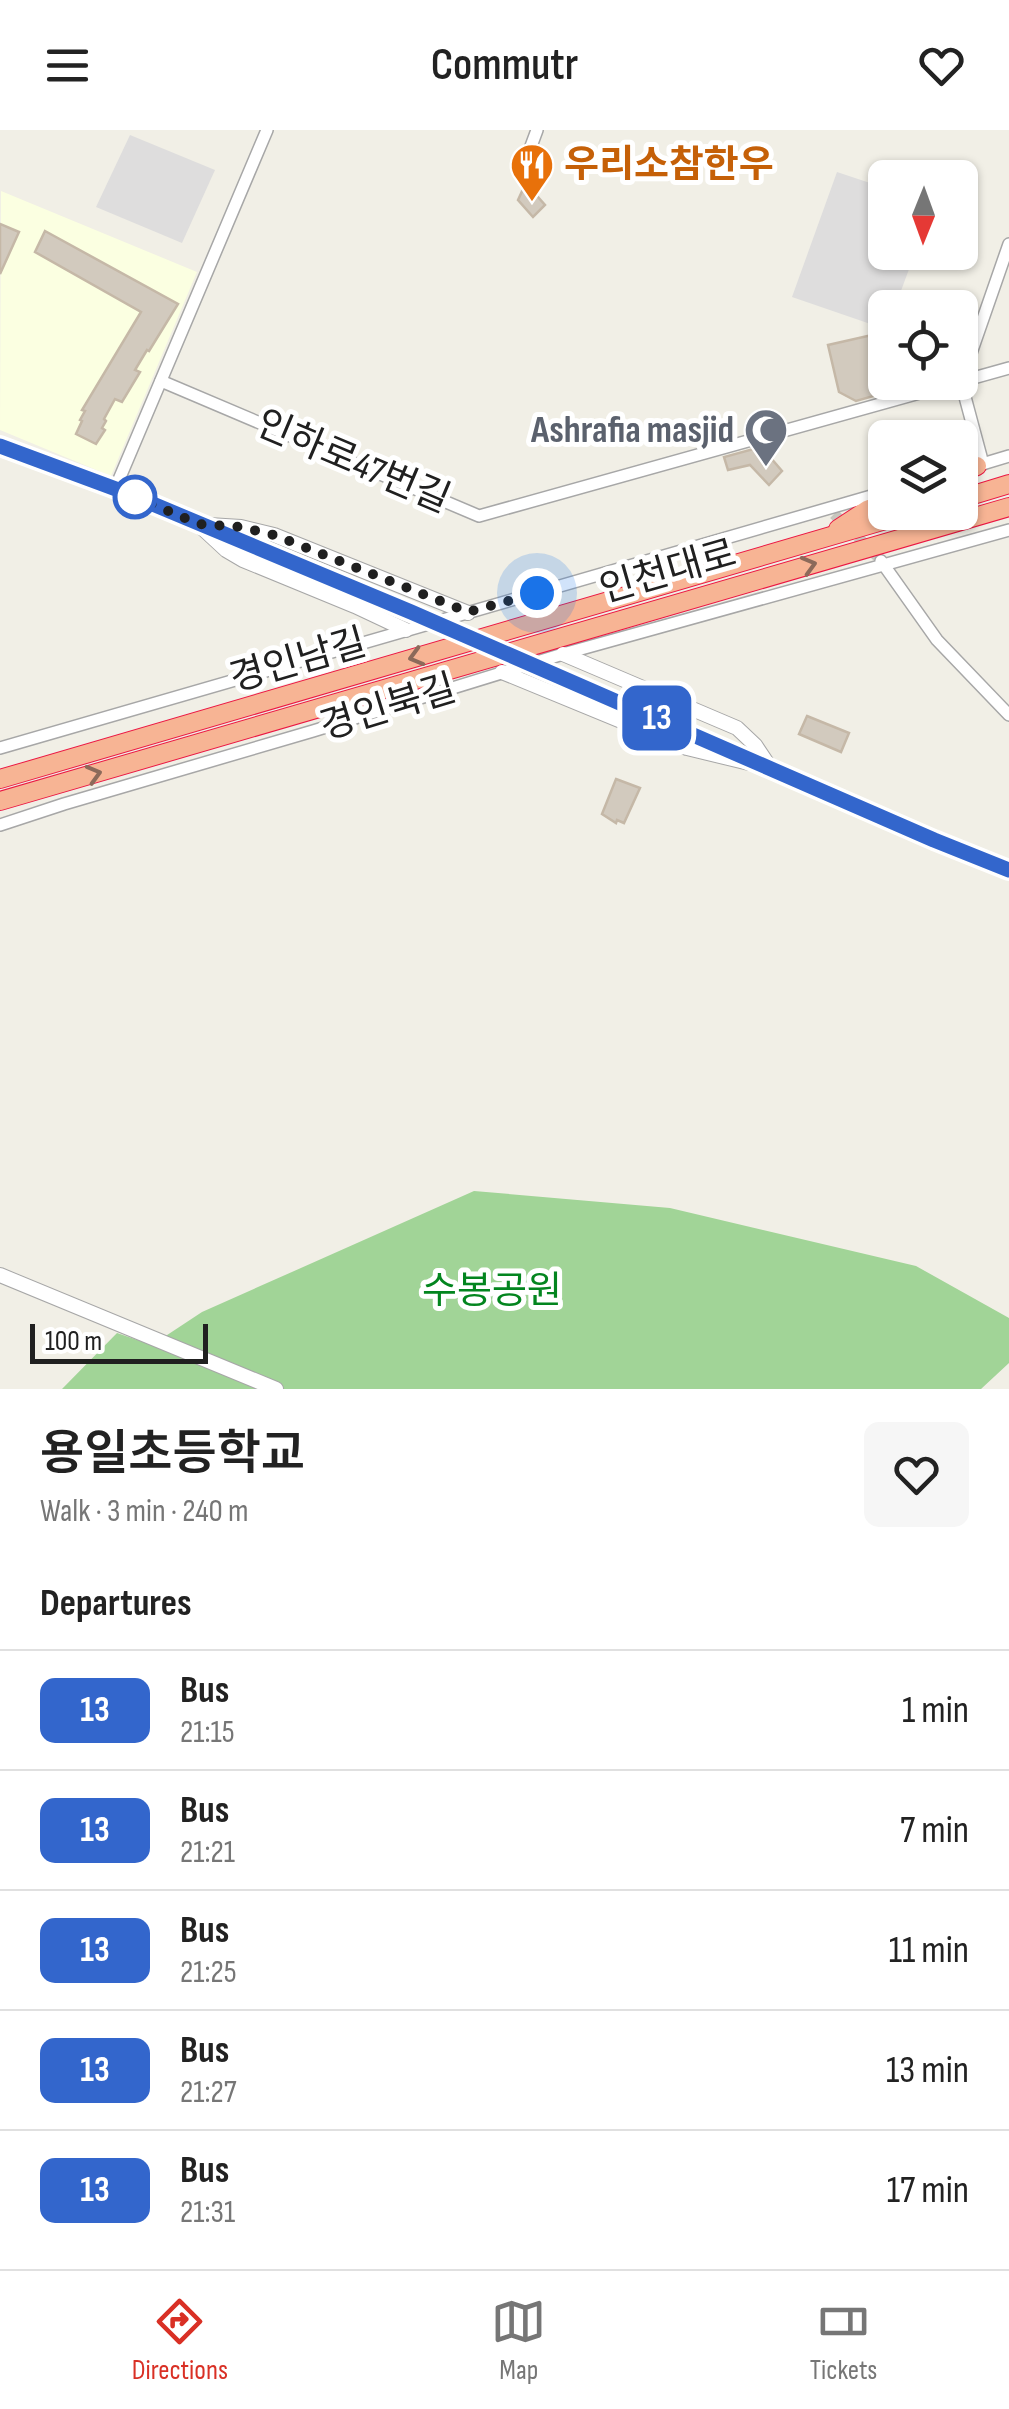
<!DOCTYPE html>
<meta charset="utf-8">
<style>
body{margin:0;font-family:"Sofia Sans Condensed","Noto Sans KR",sans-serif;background:#f6f6f6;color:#222;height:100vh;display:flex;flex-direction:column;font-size:38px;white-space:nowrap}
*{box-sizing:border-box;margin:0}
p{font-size:32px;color:#767676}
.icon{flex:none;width:55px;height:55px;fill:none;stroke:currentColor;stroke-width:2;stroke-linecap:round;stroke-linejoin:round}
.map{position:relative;height:1259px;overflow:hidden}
.sheet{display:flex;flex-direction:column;background:#fff;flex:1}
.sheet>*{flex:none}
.badge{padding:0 20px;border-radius:15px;font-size:35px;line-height:65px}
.needle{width:65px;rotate:181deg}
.controls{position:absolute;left:868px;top:30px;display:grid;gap:20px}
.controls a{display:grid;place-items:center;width:110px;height:110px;border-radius:15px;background:#fff;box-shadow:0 2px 8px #0004;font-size:50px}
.scale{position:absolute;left:30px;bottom:25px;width:178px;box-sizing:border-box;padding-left:10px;border:5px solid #202020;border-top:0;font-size:28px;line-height:35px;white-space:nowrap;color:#202020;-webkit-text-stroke:8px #fff;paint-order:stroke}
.you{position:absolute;width:50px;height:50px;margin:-25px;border:8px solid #fff;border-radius:50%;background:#1a73e8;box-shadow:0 0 0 15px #1a73e833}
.map>.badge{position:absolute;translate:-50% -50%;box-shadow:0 0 0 5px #fff}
h2{padding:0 40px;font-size:38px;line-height:90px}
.round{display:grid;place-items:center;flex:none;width:105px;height:105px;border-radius:15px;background:#f6f6f6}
.headline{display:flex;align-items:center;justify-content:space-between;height:170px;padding:0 40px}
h1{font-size:48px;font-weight:600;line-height:75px}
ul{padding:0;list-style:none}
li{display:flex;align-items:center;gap:30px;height:120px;padding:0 40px;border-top:2px solid #e0e0e0}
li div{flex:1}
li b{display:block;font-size:38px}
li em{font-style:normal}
li .badge{min-width:110px;font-weight:700;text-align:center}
header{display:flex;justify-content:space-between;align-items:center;height:130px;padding:0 40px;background:#fff;font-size:45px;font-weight:600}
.tab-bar{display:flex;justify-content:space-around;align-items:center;height:140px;border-top:2px solid #e0e0e0;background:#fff;font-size:28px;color:#767676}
.tab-bar a{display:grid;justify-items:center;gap:5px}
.tab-bar .on{color:#d93025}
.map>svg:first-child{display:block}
.residential{fill:#dedddd}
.education{fill:#fbffe1}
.forest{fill:#a1d497}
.building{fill:#d2cabe;stroke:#c5b8a7;stroke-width:2.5}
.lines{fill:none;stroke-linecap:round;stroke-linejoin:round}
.minor-tunnel{stroke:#c7c6be;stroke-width:11;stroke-dasharray:11 5.5;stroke-linecap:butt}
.secondary-tunnel{stroke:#c7c6be;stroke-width:15;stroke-dasharray:15 8;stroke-linecap:butt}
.minor-casing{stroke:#a7a7a7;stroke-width:14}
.tertiary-casing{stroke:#a7a7a7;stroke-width:16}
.secondary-casing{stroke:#5f7e00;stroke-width:18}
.trunk-casing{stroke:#eb1743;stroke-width:20}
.minor{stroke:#fff;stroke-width:11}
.tertiary{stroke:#fff;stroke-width:14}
.secondary{stroke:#f1ffb6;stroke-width:15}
.trunk{stroke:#f7b494;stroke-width:18}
.oneway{stroke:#8c6a5a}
.line-casing{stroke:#fff;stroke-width:22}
.line{stroke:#36c;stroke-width:15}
.walk{stroke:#202020;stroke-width:10;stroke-dasharray:0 18}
.stop-dot{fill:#fff;stroke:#36c;stroke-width:5}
.labels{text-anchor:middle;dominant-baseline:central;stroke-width:10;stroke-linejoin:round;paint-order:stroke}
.food-label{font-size:38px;font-weight:bold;fill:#c56008;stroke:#fff;text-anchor:start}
.worship-label{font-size:38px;font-weight:bold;fill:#5b616d;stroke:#fff;text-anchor:end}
.street-label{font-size:38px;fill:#202020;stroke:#fff}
.park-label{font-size:38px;fill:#03851f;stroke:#fff}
</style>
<header><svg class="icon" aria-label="menu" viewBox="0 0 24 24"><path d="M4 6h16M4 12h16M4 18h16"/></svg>Commutr<svg class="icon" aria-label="heart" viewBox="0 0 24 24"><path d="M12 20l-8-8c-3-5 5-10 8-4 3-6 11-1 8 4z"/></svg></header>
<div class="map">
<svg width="1009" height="1259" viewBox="0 0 1009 1259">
<rect width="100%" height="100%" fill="#f1efe6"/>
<g class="residential">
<polygon points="130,5 215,40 182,113 96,77"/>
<polygon points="837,42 885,58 885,122 915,123 895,177 885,178 885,199 792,167"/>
</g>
<polygon class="education" points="1,61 197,142 111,346 0,300"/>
<polygon class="forest" points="474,1061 670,1078 916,1136 1009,1188 1009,1233 981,1259 62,1259 117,1203 152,1215 202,1182"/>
<g class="building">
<polygon points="524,57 531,59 545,75 533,87 518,70"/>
<polygon points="0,94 19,102 0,144"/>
<polygon points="45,101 178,174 149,221 147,220 135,240 140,242 122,272 115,269 104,289 106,291 102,298 105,300 96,314 76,304 82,291 80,290 85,281 82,280 141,182 35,122"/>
<polygon points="885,202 885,252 893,252 895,260 856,271 839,262 828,215"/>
<polygon points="757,318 764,320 782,341 769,355 750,335 728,340 724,327"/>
<polygon points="807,586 849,603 841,622 799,604"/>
<polygon points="616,649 640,658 624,693 617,690 616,693 602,684"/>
</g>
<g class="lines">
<polyline class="minor-tunnel" points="834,384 881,430"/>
<polyline class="secondary-tunnel" points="411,482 541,537"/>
<g class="minor-casing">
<g id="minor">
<polyline points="523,38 537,0"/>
<polyline points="161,251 479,386 1009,238"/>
<polyline points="983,334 961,252 1009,114"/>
<polyline points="979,335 1009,326"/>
<polyline points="115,359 267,0"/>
<polyline points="881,431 937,510 1009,585"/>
<polyline points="0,618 885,362"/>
<polyline points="0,695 64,674 313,601 563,524 1009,400"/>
</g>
</g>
<g class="tertiary-casing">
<g id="tertiary">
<polyline points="199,395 226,420 243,430 355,476 406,500"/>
<polyline points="209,395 241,397 274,405 468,483"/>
<polyline points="563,524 737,598 755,615 769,636"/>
<polyline points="502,542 687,618 749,633"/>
<polyline points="0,1145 276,1259"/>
</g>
</g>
<g class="secondary-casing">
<g id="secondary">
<polyline points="0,316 124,362 411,482"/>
<polyline points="543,538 935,710 1009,740"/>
</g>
</g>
<g class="trunk-casing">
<g id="trunk">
<polyline points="960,343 977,336"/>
<polyline points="960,369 1009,354"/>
<polyline points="838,399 867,380 885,373"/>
<polyline points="0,649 913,382"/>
<polyline points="0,671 1009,377"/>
</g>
</g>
<use href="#minor" class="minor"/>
<use href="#tertiary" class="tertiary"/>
<use href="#secondary" class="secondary"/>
<use href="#trunk" class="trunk"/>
</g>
<defs><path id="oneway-chevron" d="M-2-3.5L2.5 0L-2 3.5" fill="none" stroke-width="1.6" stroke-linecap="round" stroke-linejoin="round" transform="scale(2.5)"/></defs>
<g class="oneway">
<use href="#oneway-chevron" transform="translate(809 435) rotate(-16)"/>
<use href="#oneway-chevron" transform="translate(416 527) rotate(164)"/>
<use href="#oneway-chevron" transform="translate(94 644) rotate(-16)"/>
</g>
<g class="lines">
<g class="line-casing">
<polyline id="line" points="0,316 124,362 411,482 934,710 1009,740"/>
</g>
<use href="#line" class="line"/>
<polyline class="walk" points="135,367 199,394 241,397 274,405 468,482 537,463"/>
</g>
<defs>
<g id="restaurant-pin" transform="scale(2.25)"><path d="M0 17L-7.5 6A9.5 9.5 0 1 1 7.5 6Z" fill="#e8710a" stroke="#fff"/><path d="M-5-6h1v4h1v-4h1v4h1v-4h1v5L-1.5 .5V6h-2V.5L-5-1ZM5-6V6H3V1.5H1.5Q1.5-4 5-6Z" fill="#fff"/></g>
<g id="mosque-pin" transform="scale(2.25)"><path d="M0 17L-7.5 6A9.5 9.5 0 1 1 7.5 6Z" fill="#6b7280" stroke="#fff"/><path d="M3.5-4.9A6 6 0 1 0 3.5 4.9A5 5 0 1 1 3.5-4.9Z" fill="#fff"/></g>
</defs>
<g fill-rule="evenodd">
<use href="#restaurant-pin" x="532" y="35"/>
<use href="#mosque-pin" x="766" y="300"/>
</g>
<circle class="stop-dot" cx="135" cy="367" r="20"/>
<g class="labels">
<g class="food-label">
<text x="564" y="35">우리소참한우</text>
</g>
<g class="worship-label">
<text x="734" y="300">Ashrafia masjid</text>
</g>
<g class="street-label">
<text transform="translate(353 332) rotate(23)">인하로47번길</text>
<text transform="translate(668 442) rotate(-16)">인천대로</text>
<text transform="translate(298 531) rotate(-16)">경인남길</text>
<text transform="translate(388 578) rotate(-17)">경인북길</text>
</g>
<g class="park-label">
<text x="492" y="1161">수봉공원</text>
</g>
</g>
</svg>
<div class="controls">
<a><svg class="needle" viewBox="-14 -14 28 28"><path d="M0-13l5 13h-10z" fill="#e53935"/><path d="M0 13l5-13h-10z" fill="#767676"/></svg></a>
<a><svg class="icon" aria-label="locate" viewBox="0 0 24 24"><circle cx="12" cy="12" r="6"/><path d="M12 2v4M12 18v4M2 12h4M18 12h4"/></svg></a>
<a><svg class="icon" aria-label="layers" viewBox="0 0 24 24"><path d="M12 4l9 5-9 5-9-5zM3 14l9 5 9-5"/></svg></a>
</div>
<div class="scale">100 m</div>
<div class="you" style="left:537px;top:463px"></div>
<b class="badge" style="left:657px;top:588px;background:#36c;color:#fff">13</b>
</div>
<section class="sheet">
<div class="headline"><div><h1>용일초등학교</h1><p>Walk · 3 min · 240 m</p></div><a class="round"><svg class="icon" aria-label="heart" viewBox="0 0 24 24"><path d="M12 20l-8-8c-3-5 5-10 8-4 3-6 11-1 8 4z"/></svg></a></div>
<h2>Departures</h2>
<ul>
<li><span class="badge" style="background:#36c;color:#fff">13</span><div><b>Bus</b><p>21:15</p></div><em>1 min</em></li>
<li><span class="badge" style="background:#36c;color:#fff">13</span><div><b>Bus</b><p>21:21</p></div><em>7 min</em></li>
<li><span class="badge" style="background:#36c;color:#fff">13</span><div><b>Bus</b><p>21:25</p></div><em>11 min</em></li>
<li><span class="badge" style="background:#36c;color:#fff">13</span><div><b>Bus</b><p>21:27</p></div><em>13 min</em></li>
<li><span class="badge" style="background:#36c;color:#fff">13</span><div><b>Bus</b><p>21:31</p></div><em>17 min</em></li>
</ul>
</section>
<nav class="tab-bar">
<a class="on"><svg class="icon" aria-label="directions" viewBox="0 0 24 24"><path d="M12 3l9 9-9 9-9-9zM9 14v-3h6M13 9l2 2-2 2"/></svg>Directions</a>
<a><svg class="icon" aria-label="map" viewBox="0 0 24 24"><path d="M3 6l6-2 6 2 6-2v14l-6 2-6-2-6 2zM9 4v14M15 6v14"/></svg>Map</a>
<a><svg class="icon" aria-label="tickets" viewBox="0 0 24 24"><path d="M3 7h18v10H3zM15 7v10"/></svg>Tickets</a>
</nav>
